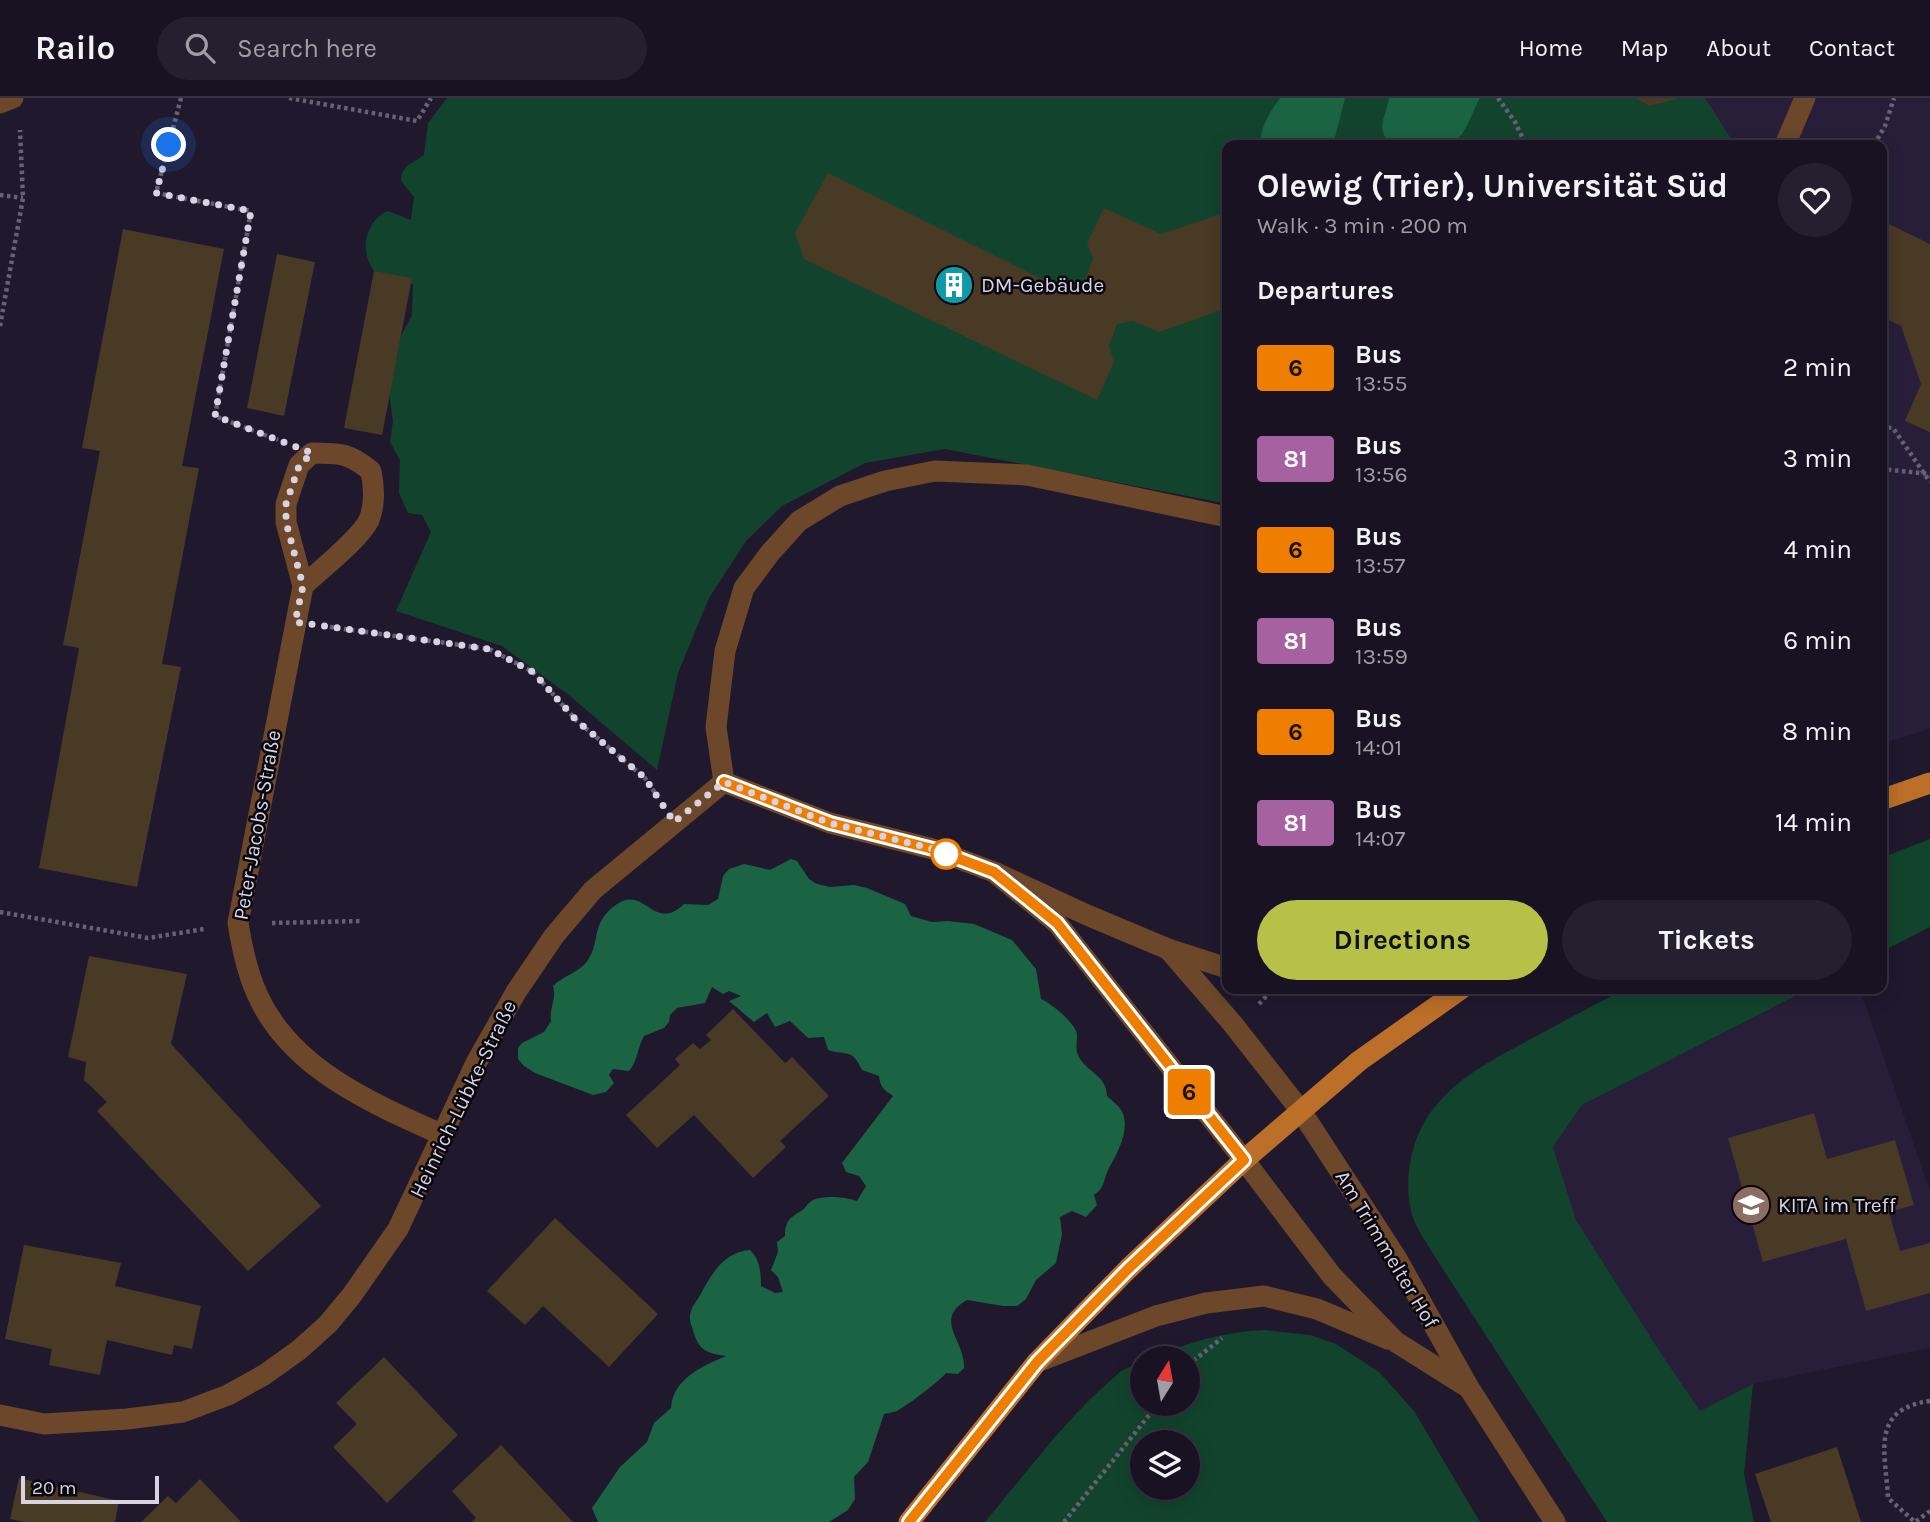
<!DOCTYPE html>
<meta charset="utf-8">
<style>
body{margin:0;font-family:Karla,sans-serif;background:#25202f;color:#f1f3f6;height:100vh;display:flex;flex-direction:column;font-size:26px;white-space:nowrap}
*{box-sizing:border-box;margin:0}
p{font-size:23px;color:#9f9ea5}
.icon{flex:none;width:38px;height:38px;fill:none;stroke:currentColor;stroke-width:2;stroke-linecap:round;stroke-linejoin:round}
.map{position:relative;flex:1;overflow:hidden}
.sheet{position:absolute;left:1222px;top:42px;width:665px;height:854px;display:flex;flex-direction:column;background:#181222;border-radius:14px;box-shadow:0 4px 18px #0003,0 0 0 2px #363240}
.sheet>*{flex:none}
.badge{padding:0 14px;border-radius:5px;font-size:24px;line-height:46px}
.needle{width:46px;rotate:11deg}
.tools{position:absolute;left:1130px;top:1248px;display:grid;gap:14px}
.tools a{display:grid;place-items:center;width:70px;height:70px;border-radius:50%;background:#181222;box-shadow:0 4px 18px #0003,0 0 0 2px #363240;font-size:35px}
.scale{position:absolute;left:21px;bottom:18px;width:138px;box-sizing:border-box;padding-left:7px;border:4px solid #d8d3e2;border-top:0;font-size:19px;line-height:24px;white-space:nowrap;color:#d8d3e2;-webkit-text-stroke:5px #08060e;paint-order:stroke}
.you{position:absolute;width:35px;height:35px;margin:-18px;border:5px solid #fff;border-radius:50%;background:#1a73e8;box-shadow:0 0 0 10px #1a73e833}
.map>.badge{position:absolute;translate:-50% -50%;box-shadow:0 0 0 4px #fff}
h2{padding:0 35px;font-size:26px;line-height:63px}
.round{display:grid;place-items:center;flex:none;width:74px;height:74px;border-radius:37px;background:#25202f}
.headline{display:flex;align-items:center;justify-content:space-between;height:119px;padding:0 35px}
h1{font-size:33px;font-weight:700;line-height:52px}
.primary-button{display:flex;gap:14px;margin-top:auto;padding:14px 35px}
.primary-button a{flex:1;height:80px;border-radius:42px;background:#b8c147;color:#111;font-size:28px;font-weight:700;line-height:80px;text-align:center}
.primary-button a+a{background:#25202f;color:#f1f3f6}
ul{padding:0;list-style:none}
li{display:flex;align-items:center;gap:21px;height:91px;padding:0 35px}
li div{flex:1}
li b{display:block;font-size:26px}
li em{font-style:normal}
li .badge{min-width:77px;font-weight:700;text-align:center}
header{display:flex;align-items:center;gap:42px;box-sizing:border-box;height:98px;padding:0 35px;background:#181222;border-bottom:2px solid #363240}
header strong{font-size:33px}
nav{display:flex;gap:38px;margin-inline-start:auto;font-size:24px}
.search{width:490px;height:63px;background:#25202f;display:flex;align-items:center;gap:18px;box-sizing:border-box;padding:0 24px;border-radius:38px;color:#9f9ea5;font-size:26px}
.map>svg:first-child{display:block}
.built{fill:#281e39}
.green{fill:#12442d;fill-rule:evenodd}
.forest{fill:#1a6343}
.building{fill:#483a25}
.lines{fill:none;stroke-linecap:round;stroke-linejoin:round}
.path{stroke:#686174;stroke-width:4.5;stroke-dasharray:3.5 3.5;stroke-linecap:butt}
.minor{stroke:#6c4729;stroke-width:21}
.major{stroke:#bb6f29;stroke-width:21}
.line-casing{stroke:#fff;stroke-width:16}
.line{stroke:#ee7d00;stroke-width:10}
.walk{stroke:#d8d3e2;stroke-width:7;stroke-dasharray:0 12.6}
.stop-dot{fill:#fff;stroke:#ee7d00;stroke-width:3.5}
.labels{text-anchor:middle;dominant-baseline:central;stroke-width:5;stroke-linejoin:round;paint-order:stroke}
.poi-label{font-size:21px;fill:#d8d3e2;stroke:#08060e;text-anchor:start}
.street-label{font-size:21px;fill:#d8d3e2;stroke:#08060e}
</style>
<header>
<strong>Railo</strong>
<div class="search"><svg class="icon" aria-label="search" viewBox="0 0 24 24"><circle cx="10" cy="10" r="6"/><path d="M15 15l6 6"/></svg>Search here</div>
<nav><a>Home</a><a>Map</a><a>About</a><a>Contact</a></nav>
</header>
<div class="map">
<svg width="1930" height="1424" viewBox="0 0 1930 1424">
<rect width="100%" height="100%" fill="#20182d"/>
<g class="built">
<polygon points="1579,0 1930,0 1930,631 1881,646 1881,47 1597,47"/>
<polygon points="1809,891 1860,891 1930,1093 1930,1250 1753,1286 1700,1313 1660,1255 1576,1122 1553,1049 1582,1007"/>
</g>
<g class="green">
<path d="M447,0H1635L1650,8L1678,0H1705L1735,47H1227V404H1218L945,351L865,365L782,408L746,443L709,500L678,575L657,672L570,598L502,548L396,513L431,434L422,417L408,415L399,395L400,362L390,344L393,323L389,295L401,238L412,217L413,186L404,187L377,180C375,173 368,165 367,158C362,141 372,119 388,113L411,122L414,99L401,83C402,66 412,66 424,57L428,25Z"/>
<polygon points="1930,741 1930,829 1881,854 1881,760"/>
<path d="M1625,891H1809L1582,1007L1553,1049L1576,1122L1660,1254L1700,1313L1753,1286L1744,1376L1754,1424H1607L1439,1165C1429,1148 1413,1128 1410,1108C1404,1072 1414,1031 1439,1004C1463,976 1499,958 1531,941C1562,924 1594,907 1625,891Z"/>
<path d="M1264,1232L1310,1237L1336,1246L1379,1274L1414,1313L1480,1424H985L1054,1340L1087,1304L1121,1273L1143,1263V1306H1188V1260H1151C1188,1244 1224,1234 1264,1232ZM1143,1344H1188V1390H1143Z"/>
</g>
<g class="forest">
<path d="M1280,0H1345L1333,47H1260C1260,29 1270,14 1280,0Z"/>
<path d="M1389,0H1480C1470,17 1468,36 1450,47H1392C1374,31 1386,20 1389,0Z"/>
<path d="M791,761L797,763L809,781L817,786L830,789L854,787L867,790L905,806L911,818L932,824L948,823L974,826L1012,842L1036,871L1041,901C1051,905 1078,927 1077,938C1077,944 1075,953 1079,959C1087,974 1107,978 1107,998C1113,1004 1123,1010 1124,1019C1128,1036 1117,1056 1109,1070C1103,1081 1106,1089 1094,1097L1097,1107L1086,1119L1072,1113L1060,1119L1062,1136L1056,1165L1036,1182L1026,1201L1017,1208H1003L967,1202C932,1222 966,1243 964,1270L958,1276L946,1275C943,1280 908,1307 900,1311C896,1314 889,1315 884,1316L868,1364L854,1379L855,1401L848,1412L829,1424H598L592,1410L620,1369L647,1344L654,1325L671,1310C673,1281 702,1268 726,1258C705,1255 698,1252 692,1229C690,1225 689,1218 691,1213C692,1208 697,1203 699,1199C711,1177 723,1154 750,1152C760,1161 761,1175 761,1188L775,1195L783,1194L778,1179L771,1172L778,1154L777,1144L785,1138C785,1124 789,1120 801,1113C806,1110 808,1104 813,1102C825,1097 845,1099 857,1103L866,1088L859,1078L846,1074L842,1065L893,998C884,992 880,989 879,978L862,972C852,950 847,958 828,952L824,939L808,940L790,923L775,929L767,915L754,924L729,903L741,898L729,893L723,896L712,889L705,905L677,910L670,917L669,924L664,930L644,938C637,950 638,963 629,973L613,971L609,977L614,985L606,994L593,997L535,975L524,968L518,961V950L522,945L544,934L551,923C549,910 557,900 553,888C564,877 579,875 588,862C601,842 590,825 617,806C645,787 654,835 684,806L708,807L718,801L723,778L729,771L744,766L770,772Z"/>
</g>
<g class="building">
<polygon points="1635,0 1676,0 1676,1 1650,8"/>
<polygon points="828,75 1062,191 1085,182 1093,161 1087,145 1104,110 1161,136 1227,114 1227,210 1159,234 1133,223 1117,226 1109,248 1114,264 1097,302 804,161 795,135"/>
<polygon points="1881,122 1930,146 1930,334 1905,323 1921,286 1901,228 1881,218"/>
<polygon points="123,131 224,151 182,368 199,370 162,566 181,569 137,789 39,770 79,550 63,547 100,353 82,350"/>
<polygon points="277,156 315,164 284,318 247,310"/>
<polygon points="374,173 412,180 382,337 344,330"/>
<polygon points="89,858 187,876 171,946 321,1108 248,1173 97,1013 107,1004 84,982 86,964 68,959"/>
<polygon points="733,911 785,965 792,959 829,998 780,1043 786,1049 753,1080 694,1017 657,1050 626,1017 680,967 675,961 693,945 700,951 711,942 706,937"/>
<polygon points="1814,1015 1827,1061 1895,1042 1914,1107 1889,1114 1900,1153 1930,1145 1930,1195 1866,1213 1846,1141 1763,1164 1728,1040"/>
<polygon points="555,1120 658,1216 609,1269 543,1208 525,1227 487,1193"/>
<polygon points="24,1147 121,1165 115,1188 201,1208 192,1251 174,1247 172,1257 107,1242 100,1277 49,1267 52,1251 5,1241"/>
<polygon points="384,1259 458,1337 387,1405 333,1349 357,1326 336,1305"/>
<polygon points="501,1347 573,1424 472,1424 476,1420 452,1393"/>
<polygon points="1837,1349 1861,1424 1771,1424 1755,1376"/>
<polygon points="19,1380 119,1403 115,1424 24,1424 10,1421"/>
<polygon points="200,1381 241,1424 141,1424 168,1398 176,1405"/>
</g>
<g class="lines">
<g class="path">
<polyline points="181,0 156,95 251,113 215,318 278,342"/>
<polyline points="289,0 417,23 431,0"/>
<polyline points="1498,0 1515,24 1526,47"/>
<polyline points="1874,47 1885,28 1894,0"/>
<polyline points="0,97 23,100"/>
<polyline points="0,228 23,100 20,32"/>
<polyline points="1881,329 1893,330 1930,384"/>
<polyline points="1881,371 1930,376"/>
<polyline points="330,529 489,551 533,574 577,623 645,680 655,695"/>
<polyline points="0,814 148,840 204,831"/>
<polyline points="272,825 362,823"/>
<polyline points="1259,906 1273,891"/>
<polyline points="1188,1267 1222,1240"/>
<path d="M1930,1303C1869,1311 1886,1356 1888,1400L1915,1424L1930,1413"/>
<polyline points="1064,1424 1158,1306"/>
</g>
<g class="minor">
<polyline points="0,5 13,0"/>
<polyline points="1785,47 1805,0"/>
<path d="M303,488C319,473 360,441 369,422C375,407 374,388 371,373C349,355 340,355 312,355L299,367L286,406V424L303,488L238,825C242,850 247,875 258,898C291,971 373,1006 443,1037"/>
<polyline points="724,684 716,629 725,553 744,490 770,455 799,423 840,398 885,383 935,373 1027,377 1227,419"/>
<polyline points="724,684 830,725 933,751 994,774 1087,817 1168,851 1227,870"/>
<polyline points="994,774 1057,825 1244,1062 1332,1178 1396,1244 1469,1290"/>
<polyline points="1168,851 1232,925 1301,1013 1397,1161 1469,1290 1555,1424"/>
<polyline points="1037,1264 1156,1218 1206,1205 1264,1198 1317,1211 1388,1241"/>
<polyline points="0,1317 44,1326 127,1321 183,1314 228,1297 264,1277 299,1252 328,1226 352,1197 398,1131 476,965 516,894 554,838 593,792 724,684"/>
</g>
<g class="major">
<polyline points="1881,702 1930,685"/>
<polyline points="909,1424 1037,1264 1128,1171 1244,1062 1359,963 1461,891"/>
</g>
</g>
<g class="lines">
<g class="line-casing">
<polyline id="line" points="724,684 830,725 933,751 994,774 1057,825 1244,1062 1128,1171 1037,1264 909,1424"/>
</g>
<use href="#line" class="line"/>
<polyline class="walk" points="169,47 156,95 251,113 215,318 312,355 299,368 286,406 286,424 303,488 295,524 489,551 533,574 577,623 645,680 674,724 724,684 830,725 933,751 953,759 946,756"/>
</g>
<defs>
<g id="building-disc" transform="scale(2.0125)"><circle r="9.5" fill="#0f9aa8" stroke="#08060e"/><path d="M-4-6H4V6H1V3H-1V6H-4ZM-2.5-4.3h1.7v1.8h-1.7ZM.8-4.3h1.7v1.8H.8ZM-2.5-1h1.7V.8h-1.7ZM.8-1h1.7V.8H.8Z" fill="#fff"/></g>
<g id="school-disc" transform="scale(2.0125)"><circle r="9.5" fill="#8d6e63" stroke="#08060e"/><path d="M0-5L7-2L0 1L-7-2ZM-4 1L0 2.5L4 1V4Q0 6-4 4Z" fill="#fff"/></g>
</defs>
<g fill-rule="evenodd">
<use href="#building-disc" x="954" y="187"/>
<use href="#school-disc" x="1751" y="1107"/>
</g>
<circle class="stop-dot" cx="946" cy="756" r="14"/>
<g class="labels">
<g class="poi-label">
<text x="981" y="187">DM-Gebäude</text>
<text x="1778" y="1107">KITA im Treff</text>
</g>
<g class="street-label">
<text transform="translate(257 727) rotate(-80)">Peter-Jacobs-Straße</text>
<text transform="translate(463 1001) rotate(-64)">Heinrich-Lübke-Straße</text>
<text transform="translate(1387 1151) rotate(59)">Am Trimmelter Hof</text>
</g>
</g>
</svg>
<div class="tools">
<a><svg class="needle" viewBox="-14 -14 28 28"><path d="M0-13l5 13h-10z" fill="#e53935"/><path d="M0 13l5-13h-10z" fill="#9f9ea5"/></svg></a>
<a><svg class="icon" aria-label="layers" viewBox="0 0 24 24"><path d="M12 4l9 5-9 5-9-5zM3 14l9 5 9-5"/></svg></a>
</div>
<div class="scale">20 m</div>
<div class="you" style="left:169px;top:47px"></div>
<b class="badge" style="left:1189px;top:994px;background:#ee7d00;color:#111">6</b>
<section class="sheet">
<div class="headline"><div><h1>Olewig (Trier), Universität Süd</h1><p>Walk · 3 min · 200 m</p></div><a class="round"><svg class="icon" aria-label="heart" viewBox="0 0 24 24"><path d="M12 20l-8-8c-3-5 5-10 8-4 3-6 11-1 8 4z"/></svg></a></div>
<h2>Departures</h2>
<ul>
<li><span class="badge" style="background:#ee7d00;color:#111">6</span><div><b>Bus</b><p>13:55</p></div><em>2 min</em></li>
<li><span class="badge" style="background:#a661a1;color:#fff">81</span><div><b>Bus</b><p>13:56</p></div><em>3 min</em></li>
<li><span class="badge" style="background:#ee7d00;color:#111">6</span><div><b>Bus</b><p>13:57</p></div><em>4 min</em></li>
<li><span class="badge" style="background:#a661a1;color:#fff">81</span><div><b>Bus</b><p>13:59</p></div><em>6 min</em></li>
<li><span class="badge" style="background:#ee7d00;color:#111">6</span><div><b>Bus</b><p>14:01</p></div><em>8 min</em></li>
<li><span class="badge" style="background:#a661a1;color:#fff">81</span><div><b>Bus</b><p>14:07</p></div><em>14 min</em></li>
</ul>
<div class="primary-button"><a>Directions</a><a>Tickets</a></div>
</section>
</div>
